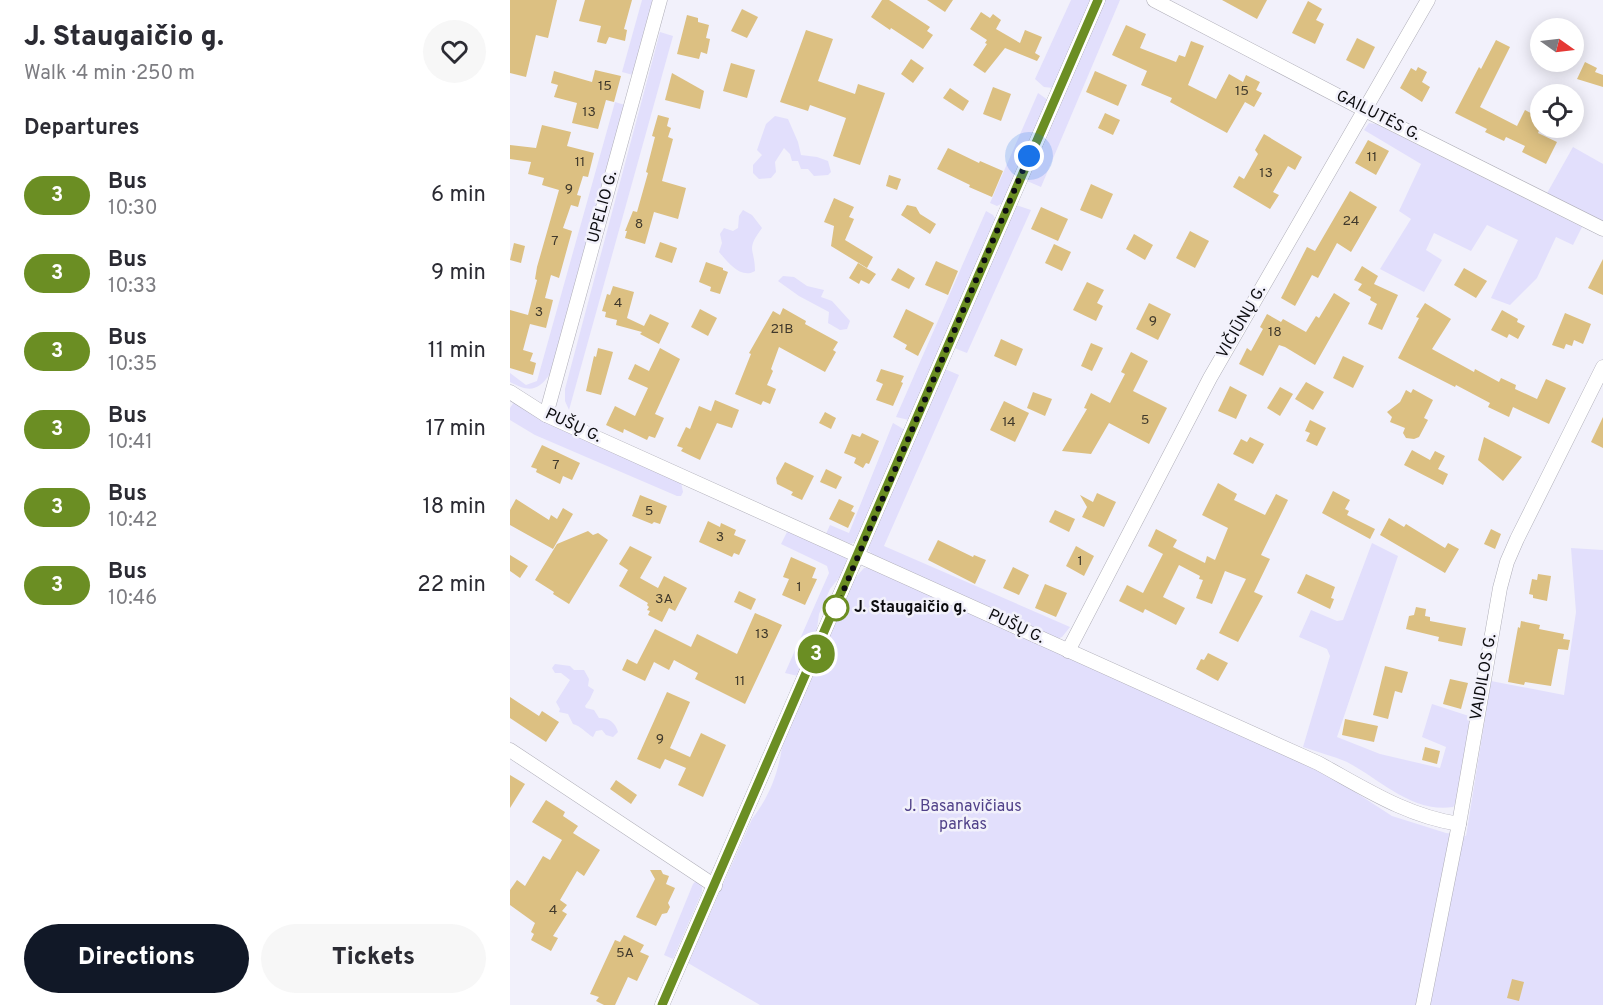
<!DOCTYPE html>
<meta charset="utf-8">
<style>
body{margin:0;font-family:Overpass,sans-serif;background:#f7f7f7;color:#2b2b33;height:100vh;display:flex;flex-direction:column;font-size:22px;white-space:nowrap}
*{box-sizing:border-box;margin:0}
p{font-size:20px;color:#7c7c81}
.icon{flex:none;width:33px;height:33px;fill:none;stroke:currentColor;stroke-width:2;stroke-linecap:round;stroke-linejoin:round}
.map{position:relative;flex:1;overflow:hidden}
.panel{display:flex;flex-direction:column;background:#fff;width:510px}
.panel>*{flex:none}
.badge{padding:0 12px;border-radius:20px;font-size:21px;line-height:39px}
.needle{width:39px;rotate:104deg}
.tools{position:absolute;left:1020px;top:18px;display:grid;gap:12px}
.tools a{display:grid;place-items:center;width:54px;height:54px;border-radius:50%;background:#fff;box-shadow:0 3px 15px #0003;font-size:30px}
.you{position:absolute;width:30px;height:30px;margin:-15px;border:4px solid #fff;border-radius:50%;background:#1a73e8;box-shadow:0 0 0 9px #1a73e833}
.map>.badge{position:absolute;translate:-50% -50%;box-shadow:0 0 0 3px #fff}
h2{padding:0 24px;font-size:22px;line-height:54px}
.round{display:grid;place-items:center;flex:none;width:63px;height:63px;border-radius:32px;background:#f7f7f7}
.overview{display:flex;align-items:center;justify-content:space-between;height:102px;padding:0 24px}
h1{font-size:28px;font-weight:800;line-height:45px}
.cta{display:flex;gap:12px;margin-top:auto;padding:12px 24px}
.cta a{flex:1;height:69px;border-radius:36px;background:#111827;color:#fff;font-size:24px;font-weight:800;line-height:69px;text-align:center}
.cta a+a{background:#f7f7f7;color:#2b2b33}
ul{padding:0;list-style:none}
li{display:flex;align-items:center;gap:18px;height:78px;padding:0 24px}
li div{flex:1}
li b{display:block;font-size:22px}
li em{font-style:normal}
li .badge{min-width:66px;font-weight:700;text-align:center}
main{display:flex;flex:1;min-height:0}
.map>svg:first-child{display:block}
.green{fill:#e2dffc}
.building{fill:#dcc082}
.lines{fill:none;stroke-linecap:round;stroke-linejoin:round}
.minor-casing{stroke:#afaeb8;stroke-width:15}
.minor{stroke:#fff;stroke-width:14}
.line-casing{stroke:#fff;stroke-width:14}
.line{stroke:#6b8e23;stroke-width:9}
.walk{stroke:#0c0c0f;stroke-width:6;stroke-dasharray:0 10.8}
.stop-dot{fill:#fff;stroke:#6b8e23;stroke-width:3}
.labels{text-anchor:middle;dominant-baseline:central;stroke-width:5;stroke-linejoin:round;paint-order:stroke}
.number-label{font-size:14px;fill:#40392c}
.street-label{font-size:16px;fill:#0c0c0f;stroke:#f2f1fb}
.stop-label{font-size:16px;font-weight:bold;fill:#0c0c0f;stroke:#f2f1fb;text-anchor:start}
.park-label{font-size:16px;fill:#504189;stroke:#f2f1fb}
</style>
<main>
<section class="panel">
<div class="overview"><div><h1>J. Staugaičio g.</h1><p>Walk · 4 min · 250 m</p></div><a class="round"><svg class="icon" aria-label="heart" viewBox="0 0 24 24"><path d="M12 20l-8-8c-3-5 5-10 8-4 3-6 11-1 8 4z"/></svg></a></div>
<h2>Departures</h2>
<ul>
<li><span class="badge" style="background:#6b8e23;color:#fff">3</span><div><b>Bus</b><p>10:30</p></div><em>6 min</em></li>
<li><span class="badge" style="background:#6b8e23;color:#fff">3</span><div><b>Bus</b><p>10:33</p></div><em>9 min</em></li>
<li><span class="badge" style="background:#6b8e23;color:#fff">3</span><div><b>Bus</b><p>10:35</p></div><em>11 min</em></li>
<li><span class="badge" style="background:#6b8e23;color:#fff">3</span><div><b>Bus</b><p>10:41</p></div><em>17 min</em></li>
<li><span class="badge" style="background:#6b8e23;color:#fff">3</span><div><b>Bus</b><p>10:42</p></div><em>18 min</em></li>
<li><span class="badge" style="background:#6b8e23;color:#fff">3</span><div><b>Bus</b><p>10:46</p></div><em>22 min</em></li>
</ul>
<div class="cta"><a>Directions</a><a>Tickets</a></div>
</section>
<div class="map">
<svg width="1093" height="1005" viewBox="0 0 1093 1005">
<rect width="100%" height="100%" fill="#f2f1fb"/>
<g class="green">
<polygon points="132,0 144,0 123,75 112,72"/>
<polygon points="561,0 582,0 543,88 534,87 525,79"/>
<polygon points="595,0 610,0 531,187 517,181"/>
<polygon points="150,32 163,36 59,410 55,401 55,389"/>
<polygon points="528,93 538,100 493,203 487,206 480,203"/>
<path d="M105,102L115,105L40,374C27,392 19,392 0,382V373L16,385L27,381Z"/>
<polygon points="265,116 278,119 288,142 291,155 307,157 318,161 321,172 318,175 304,176 298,169 291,169 288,161 282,161 280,154 274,148 265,162 266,172 261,178 249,179 243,173 243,165 252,155 247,150 256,124"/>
<polygon points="859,123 866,124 1072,227 1063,245 1046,237 1027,278 1000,305 981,298 1008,240 977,225 961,251 924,233 916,250 932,260 914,292 870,269 901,219 889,211 911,164 854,130"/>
<polygon points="1063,147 1093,164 1093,224 1036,195"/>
<polygon points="506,205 521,210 457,353 444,348"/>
<path d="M233,210L242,215L252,228C235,251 245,248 245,271C231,280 217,261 209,252L212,243L210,234L214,228L223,231L228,228L229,216Z"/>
<polygon points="476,211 483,215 486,220 399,420 386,417"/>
<polygon points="273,276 284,277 297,286 314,290 311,297 322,301 340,321 337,329 330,330 318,323 319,312 289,296 268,281"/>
<polygon points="435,369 449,375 374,546 560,627 552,637 547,639 363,556 358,549"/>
<polygon points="4,402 171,482 173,492 171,496 167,496 25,435 0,420 0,408"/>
<polygon points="383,423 395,430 347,541 341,544 316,534 320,525 339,533"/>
<polygon points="278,530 335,556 337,559 333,573 320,589 309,614 306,636 288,676 275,673 319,573 317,566 313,564 271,544"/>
<path d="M862,543L888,556L827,737L870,754L930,768L936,747L912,737L922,704L962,717L947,801L943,807C902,813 871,780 837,762C823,756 807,752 793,747L820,656L817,649L789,637L801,610L827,621L833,620Z"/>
<path d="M1061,548L1093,550V1005H250L178,963L242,819C259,797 268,774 272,747L345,578L354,568H359L808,768L882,816L936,833L956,836L981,681L1054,695L1066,612Z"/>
<path d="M45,664L60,666L64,670H74L79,679L78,686L84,690L80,699L75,706L76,708L84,710L89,718C99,718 105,722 108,732L103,737L96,735L92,730L86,731L83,737C76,733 71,726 63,724L58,714L49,712L50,709L46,702L60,680L51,673H45L42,668Z"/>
<polygon points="187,880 192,887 192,892 163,959 154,955 183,884"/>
</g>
<g class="building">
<polygon points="0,0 47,0 38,38 26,35 16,77 0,73"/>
<polygon points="75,0 122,0 114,29 117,30 115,41 99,37 96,44 87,42 91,26 69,21"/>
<polygon points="372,0 379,0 420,27 417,31 423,35 413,49 381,28 380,30 361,17"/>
<polygon points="417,0 443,0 435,12"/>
<polygon points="712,0 757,0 747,19"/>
<polygon points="798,1 812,9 806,20 814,24 805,44 782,33"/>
<polygon points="232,9 248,17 237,38 221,31"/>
<polygon points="471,12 480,18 483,14 491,20 486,29 510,43 515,30 532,37 525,53 530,56 527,61 495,48 475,73 463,65 477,44 475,43 477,40 460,29"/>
<polygon points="177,15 188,18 188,22 199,25 196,38 200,39 197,54 191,52 189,59 167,54"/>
<polygon points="616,25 636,34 630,48 666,62 669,55 675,57 681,41 694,46 678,85 706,99 719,74 733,82 736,75 750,82 746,90 752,93 744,107 735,102 717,133 660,102 662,98 631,85 637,71 602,55"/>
<polygon points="296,30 323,39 308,81 345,94 348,84 375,93 350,165 323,156 336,118 300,105 298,111 270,102"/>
<polygon points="847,38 865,47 854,69 836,60"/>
<polygon points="986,40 1000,47 970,107 1007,126 1015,110 1030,118 1030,128 1028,133 1047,142 1036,164 1012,152 1015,146 996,137 994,141 975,132 977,129 945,113 969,67 971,69"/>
<polygon points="401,59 414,68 403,83 391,74"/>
<polygon points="1075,62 1087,68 1085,72 1093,75 1093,87 1067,79"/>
<polygon points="221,63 245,70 237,98 213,91"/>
<polygon points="908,67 917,72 912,82 920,87 912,102 890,88 901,68 906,71"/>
<polygon points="85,70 111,76 104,102 96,100 88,129 62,123 67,103 44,97 48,85 41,83 44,71 82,82"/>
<polygon points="585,71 617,85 608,106 576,92"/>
<polygon points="162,73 194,91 190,109 155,100"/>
<polygon points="483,87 501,94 491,121 473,114"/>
<polygon points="440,88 459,101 453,111 433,98"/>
<polygon points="595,113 610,120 603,135 588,128"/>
<polygon points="148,115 159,118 157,126 161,128 158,137 163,139 152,181 176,188 168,219 144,212 135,244 115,238 117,231 115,231 123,211 127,212 138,173 136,172 145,137 142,136"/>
<polygon points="32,125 61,132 57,146 84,153 78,177 73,176 67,195 71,196 68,207 61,205 53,228 62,231 49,278 41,275 35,298 43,300 36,328 20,324 13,350 23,353 20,361 26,363 23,375 0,368 0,310 18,315 27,280 25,279 27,267 49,190 32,185 34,178 18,174 21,162 0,159 0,145 26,148"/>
<polygon points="754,134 792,157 785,170 778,166 763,192 769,195 760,209 723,187 729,176 734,179 748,154 745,150"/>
<polygon points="858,140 879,151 866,175 845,163"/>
<polygon points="438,148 469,163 470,161 493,171 482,197 459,187 460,185 427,169"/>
<polygon points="379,175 391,179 387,190 376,186"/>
<polygon points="581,184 603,194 592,219 570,210"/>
<polygon points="840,191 867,207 841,252 827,243 808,278 802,275 785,306 771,298 797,247 805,251"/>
<polygon points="324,198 344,207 339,217 344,219 335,240 363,257 357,268 321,246 324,226 314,222"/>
<polygon points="397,205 406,207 410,214 426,224 420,234 391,215"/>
<polygon points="531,207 558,219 548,241 521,229"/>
<polygon points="680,231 699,241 685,268 666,258"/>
<polygon points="624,234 643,245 635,260 616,249"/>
<polygon points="150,242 167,248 162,263 145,257"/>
<polygon points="4,243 15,246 11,263 0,260"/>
<polygon points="544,244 561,252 552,271 535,263"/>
<polygon points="1093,259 1093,295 1078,288"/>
<polygon points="426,261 448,271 438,295 415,285"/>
<polygon points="196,262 213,268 213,270 218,272 210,294 200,291 201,287 189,282"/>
<polygon points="348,263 366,274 359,284 351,280 349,284 339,278"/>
<polygon points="852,266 868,276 864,284 888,295 872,330 858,324 867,304 860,300 861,297 848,290 852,284 844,280"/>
<polygon points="388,268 405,278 399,289 381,280"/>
<polygon points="954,268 977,281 966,298 944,285"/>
<polygon points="577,282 594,290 587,303 593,306 586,321 563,310"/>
<polygon points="103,286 124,292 117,318 134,326 140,314 159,323 149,344 130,334 132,332 106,325 107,320 95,317 96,312 92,311 97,294 100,295"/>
<polygon points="824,293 840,303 805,365 775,347 769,345 753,376 729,364 737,348 741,351 753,329 750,327 757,314 771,322 773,319 796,332 806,316 809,318"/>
<polygon points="639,303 661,314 648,340 626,329"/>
<polygon points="915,303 941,319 922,349 964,372 965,369 989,382 991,378 1006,385 1005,389 1027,399 1036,379 1056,388 1039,424 1003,407 999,417 978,407 980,403 946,385 945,387 888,358 909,318 906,317"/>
<polygon points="273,308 296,321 295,324 328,342 323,350 326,352 315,372 269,347 261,369 263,371 257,385 266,389 260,404 253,401 251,405 225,394 241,354 239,353 263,311 270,315"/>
<polygon points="190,309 207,318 198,336 181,327"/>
<polygon points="396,309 424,323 408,356 395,349 397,345 383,337"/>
<polygon points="992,310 1008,319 1007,322 1015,326 1008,339 999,334 997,338 981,330"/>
<polygon points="1055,313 1081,324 1073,344 1064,340 1062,346 1056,344 1054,349 1042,345"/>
<polygon points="491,339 513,349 506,366 484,356"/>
<polygon points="581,343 593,348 582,371 571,366"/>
<polygon points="88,348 103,352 91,395 76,391 84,356 86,357"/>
<polygon points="150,348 170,359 145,414 154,418 145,438 139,436 137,440 114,429 113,433 96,425 105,406 125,416 138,388 118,379 125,364 139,371"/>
<polygon points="621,352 638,361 623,391 657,408 639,444 599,423 581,454 552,451 577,409 574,408 581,393 600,403 615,374 611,372"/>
<polygon points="833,356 854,366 843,388 823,378"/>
<polygon points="371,369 394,376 391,382 393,383 383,406 366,400 373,384 366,381"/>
<polygon points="796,382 814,392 803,410 785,399"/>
<polygon points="720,386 737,395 726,419 708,411"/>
<polygon points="770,387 783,394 770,416 757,408"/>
<polygon points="903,389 923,400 914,418 918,420 909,437 904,439 896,438 893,433 895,428 880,422 882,417 877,412 890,402 896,390 901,393"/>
<polygon points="523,392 542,399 535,416 517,408"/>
<polygon points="205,400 229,410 222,428 207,423 190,460 171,451 173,448 167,446 176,427 180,429 189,406 201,411"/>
<polygon points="494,401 519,413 505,442 480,430"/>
<polygon points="315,412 326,418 321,429 309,423"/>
<polygon points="1093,417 1093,448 1081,442"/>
<polygon points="800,420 816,428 807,446 796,441 800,433 795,431"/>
<polygon points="352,433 369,441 359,464 356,463 353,468 344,463 346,458 334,453 342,434 350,437"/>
<polygon points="740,437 754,444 743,464 723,454 731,439 737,442"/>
<polygon points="974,437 1012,457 993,481 968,460"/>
<polygon points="32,445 70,463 62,480 53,476 50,484 26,472 27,469 21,467"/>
<polygon points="902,450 920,460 925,451 935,456 928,469 938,474 933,485 894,465"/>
<polygon points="275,462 304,476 292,500 281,495 283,492 267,484 266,478"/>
<polygon points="316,469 332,477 326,489 310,482"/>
<polygon points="708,483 727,494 724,500 755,515 766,494 778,500 751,555 760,559 744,592 753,596 728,642 709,633 736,579 715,571 702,604 686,598 693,580 689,579 690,576 669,565 653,597 675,608 666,625 635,609 633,613 609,601 617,585 633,593 653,554 638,546 646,529 667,540 663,547 695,563 697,556 705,560 718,528 692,515"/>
<polygon points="823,491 840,500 835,509 839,511 837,515 865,529 860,539 812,513"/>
<polygon points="587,493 606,502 594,527 572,517 577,507 570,495 583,502"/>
<polygon points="130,495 157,506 150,524 144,522 142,524 122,516"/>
<polygon points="6,499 39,520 41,515 47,519 53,508 63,514 43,549 0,525 0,510"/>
<polygon points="329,499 344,506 341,511 345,513 338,528 319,519"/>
<polygon points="545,510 565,519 559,532 539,522"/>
<polygon points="879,518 894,527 896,524 935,548 938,543 949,549 935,573 870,535"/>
<polygon points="198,521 210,527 211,523 226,530 224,535 236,540 229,555 224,553 222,557 189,542"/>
<polygon points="981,529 991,534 985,549 974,544"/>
<polygon points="78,531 83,535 88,533 98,540 59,604 43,594 44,592 25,580 47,544"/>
<polygon points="428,540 463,557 464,555 476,560 465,584 418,560"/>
<polygon points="120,546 142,557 130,578 148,588 154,576 177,588 165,611 159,608 152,622 138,615 140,611 137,610 139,607 137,605 138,603 109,586 118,570 109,564"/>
<polygon points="566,546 584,556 574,576 556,566"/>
<polygon points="0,555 18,566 10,578 0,571"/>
<polygon points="281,557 306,568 302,578 307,579 295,605 272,595 279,579 273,577"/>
<polygon points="503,567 519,575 509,595 493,588"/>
<polygon points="796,574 825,587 821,598 824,599 820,609 787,593"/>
<polygon points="1028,574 1041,576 1037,601 1023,598 1023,595 1019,594 1022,579 1027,580"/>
<polygon points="535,584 557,593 546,617 525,608"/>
<polygon points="229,591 246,599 241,610 224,602"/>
<polygon points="906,607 916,609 915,616 920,617 920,621 956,628 952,646 928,641 929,637 896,629 899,616 904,615"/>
<polygon points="245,613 272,625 235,704 185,679 188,673 164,660 159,670 144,662 135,681 112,670 117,659 127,664 145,629 181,647 187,634 227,654"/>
<polygon points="1011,621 1030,625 1029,629 1054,634 1053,639 1060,640 1058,650 1048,649 1041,686 1015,682 1014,685 998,682 1008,627 1010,628"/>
<polygon points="698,653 718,663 708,681 686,669 691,659 694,660"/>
<polygon points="875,666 898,672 892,693 885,691 878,719 863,715"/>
<polygon points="940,679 958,683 951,709 933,704"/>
<polygon points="157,692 180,702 160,748 180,757 191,733 216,745 193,797 168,785 176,768 155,759 150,769 127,759"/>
<polygon points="0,697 29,716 32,711 49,722 36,742 0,718"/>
<polygon points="835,719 868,726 864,742 832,735"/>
<polygon points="915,747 930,751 927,764 912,760"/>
<polygon points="0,775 15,784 0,808"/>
<polygon points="106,780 127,795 121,804 100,789"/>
<polygon points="36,800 55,812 53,816 68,826 63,833 90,850 74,876 67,871 50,900 57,905 52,911 57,914 43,936 48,938 41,951 21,940 24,934 21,932 25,923 0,905 0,890 7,880 15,886 33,856 40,860 52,840 22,822"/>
<polygon points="140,870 151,870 153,874 159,876 156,884 165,888 158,903 160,907 157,913 152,914 146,926 126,917 145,879"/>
<polygon points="114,935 134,945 130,952 139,956 127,981 118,977 105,1005 94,1005 86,1001 89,997 80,994 105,940 110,942"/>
<polygon points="1002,979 1014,982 1009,1001 997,998"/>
</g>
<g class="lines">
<g class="minor-casing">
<g id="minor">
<polyline points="644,0 855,110 1093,229"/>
<path d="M0,392L36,415L808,763C854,788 896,816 949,824"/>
<polyline points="36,415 150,0"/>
<polyline points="558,651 700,378 918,0"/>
<polyline points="0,750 205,886"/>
<polyline points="152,1005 588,0"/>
<polyline points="913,1005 949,824 990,588 997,562 1007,539 1093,367"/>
</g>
</g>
<use href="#minor" class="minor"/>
</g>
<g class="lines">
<g class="line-casing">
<polyline id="line" points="152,1005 588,0"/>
</g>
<use href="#line" class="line"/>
<polyline class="walk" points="326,608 519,156"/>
</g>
<circle class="stop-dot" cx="326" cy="608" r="12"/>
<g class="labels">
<g class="number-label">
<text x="95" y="86">15</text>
<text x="732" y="91">15</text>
<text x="79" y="112">13</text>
<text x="862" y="157">11</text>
<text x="70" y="162">11</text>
<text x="756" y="173">13</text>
<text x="59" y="189">9</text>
<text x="841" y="221">24</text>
<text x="129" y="224">8</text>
<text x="45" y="241">7</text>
<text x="108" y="303">4</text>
<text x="29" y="312">3</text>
<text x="643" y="321">9</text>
<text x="272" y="329">21B</text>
<text x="765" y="332">18</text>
<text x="635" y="420">5</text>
<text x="499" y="422">14</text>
<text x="46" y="465">7</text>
<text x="139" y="511">5</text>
<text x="210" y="537">3</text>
<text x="570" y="561">1</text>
<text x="289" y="587">1</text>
<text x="154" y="599">3A</text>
<text x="252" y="634">13</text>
<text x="230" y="681">11</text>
<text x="150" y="739">9</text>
<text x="43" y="910">4</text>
<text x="115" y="953">5A</text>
</g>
<g class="street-label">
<text transform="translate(868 116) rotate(27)">GAILUTĖS G.</text>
<text transform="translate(93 207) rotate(-75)">UPELIO G.</text>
<text transform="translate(732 322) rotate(-60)">VIČIŪNŲ G.</text>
<text transform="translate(63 426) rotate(25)">PUŠŲ G.</text>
<text transform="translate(506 627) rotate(25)">PUŠŲ G.</text>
<text transform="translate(974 677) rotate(-80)">VAIDILOS G.</text>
</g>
<g class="stop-label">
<text x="344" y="608">J. Staugaičio g.</text>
</g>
<g class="park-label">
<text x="453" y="807">J. Basanavičiaus<tspan x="453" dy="18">parkas</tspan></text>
</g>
</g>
</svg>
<div class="tools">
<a><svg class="needle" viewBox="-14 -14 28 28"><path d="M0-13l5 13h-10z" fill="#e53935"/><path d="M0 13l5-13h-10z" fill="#7c7c81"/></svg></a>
<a><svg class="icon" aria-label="locate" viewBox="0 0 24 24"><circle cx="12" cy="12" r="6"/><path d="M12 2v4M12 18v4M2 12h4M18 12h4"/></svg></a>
</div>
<div class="you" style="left:519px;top:156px"></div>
<b class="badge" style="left:306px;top:654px;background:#6b8e23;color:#fff">3</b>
</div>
</main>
